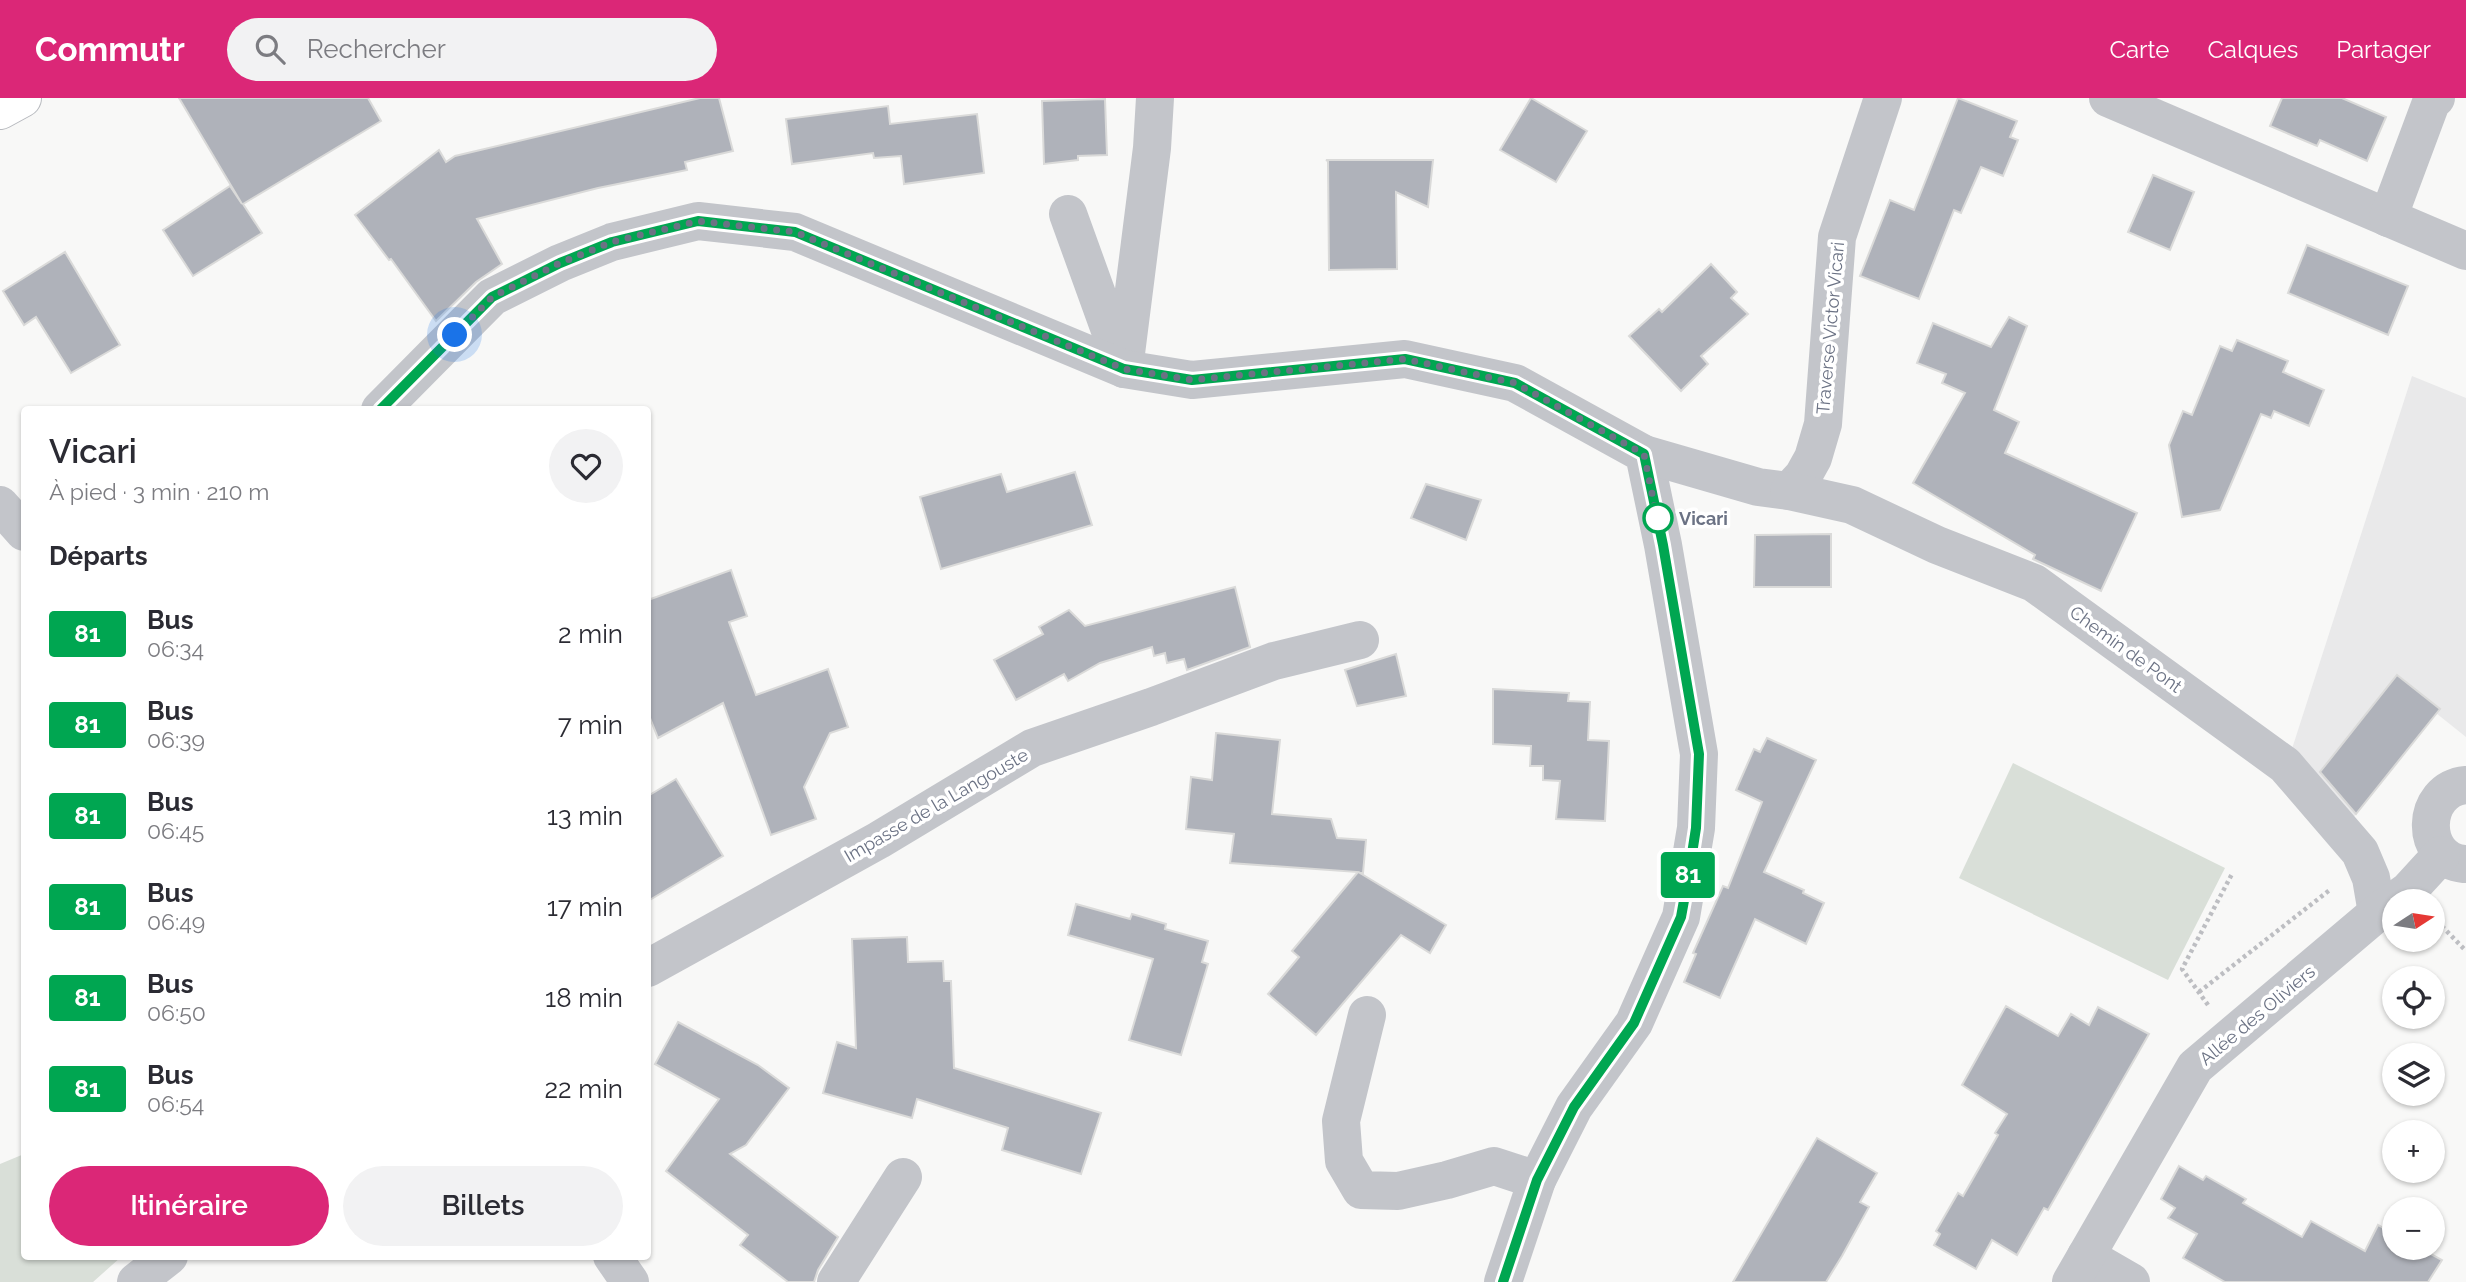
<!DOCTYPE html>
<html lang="fr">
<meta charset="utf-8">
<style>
body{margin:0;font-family:Raleway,sans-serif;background:#f2f2f3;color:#2b2b33;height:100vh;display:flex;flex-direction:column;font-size:26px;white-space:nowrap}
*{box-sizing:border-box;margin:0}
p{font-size:23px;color:#7c7c81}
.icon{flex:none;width:38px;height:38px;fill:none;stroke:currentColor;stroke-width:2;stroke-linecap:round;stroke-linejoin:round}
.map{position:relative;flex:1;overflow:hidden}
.drawer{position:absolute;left:21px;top:308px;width:630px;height:854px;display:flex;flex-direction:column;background:#fff;border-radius:7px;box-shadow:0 2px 5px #0004}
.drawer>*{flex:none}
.badge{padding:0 14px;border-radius:5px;font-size:24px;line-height:46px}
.needle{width:46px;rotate:78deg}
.buttons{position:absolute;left:2382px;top:791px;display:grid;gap:14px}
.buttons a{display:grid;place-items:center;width:63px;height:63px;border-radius:50%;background:#fff;box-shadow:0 2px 5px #0004;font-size:35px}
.you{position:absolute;width:35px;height:35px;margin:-18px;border:5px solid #fff;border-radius:50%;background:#1a73e8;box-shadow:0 0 0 10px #1a73e833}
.map>.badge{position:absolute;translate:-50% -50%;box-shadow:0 0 0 4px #fff}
h2{padding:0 28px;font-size:26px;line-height:63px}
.round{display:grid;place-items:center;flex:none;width:74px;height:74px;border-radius:37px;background:#f2f2f3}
.head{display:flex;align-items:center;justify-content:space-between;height:119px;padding:0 28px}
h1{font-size:33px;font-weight:600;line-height:52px}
.primary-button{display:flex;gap:14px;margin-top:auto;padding:14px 28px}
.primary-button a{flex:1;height:80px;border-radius:42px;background:#db2777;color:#fff;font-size:28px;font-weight:600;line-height:80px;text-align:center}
.primary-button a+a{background:#f2f2f3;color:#2b2b33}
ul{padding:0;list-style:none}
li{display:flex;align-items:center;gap:21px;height:91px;padding:0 28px}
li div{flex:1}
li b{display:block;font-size:26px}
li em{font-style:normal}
li .badge{min-width:77px;font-weight:700;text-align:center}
header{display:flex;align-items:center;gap:42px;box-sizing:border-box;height:98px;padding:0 35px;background:#db2777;color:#fff}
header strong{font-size:33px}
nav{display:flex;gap:38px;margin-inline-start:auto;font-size:24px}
.search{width:490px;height:63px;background:#f2f2f3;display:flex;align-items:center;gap:18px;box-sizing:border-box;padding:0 24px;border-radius:38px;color:#7c7c81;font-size:26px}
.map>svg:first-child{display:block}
.built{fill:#e9e9ea}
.green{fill:#d9dfd8}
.building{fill:#afb2ba;stroke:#dadad9;stroke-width:2}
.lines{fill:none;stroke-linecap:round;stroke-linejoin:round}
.major-casing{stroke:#b7b9be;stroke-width:40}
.path{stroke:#bdbec2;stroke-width:4.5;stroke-dasharray:3.5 3.5;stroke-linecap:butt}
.minor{stroke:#c3c5ca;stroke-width:38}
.major{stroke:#fff;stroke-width:38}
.line-casing{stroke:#fff;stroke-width:16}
.line{stroke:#00a651;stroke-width:10}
.walk{stroke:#6b7284;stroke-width:7;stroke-dasharray:0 12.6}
.stop-dot{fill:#fff;stroke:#00a651;stroke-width:3.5}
.labels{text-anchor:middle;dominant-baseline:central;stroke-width:7;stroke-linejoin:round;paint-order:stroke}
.street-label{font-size:18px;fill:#6b7284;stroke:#fff}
.stop-label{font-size:18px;font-weight:bold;fill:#6b7284;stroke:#fff;text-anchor:start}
</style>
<header>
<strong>Commutr</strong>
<div class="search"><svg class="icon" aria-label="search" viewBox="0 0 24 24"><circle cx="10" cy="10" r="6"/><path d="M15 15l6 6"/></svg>Rechercher</div>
<nav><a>Carte</a><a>Calques</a><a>Partager</a></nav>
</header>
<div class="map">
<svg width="2466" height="1184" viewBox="0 0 2466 1184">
<rect width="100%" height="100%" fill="#f8f8f7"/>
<polygon class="built" points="2412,278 2466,300 2466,639 2436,615 2349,725 2290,657"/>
<g class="green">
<polygon points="2013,665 2225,770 2168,882 1959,780"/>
<polygon points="24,1056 24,1158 121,1159 93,1184 0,1184 0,1066"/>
</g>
<g class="building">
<polygon points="179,0 368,0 381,23 243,106 262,135 193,178 163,132 230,88 242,106"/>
<polygon points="700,0 719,0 733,53 685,64 687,72 598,90 477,121 502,166 476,184 436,223 391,161 389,162 355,117 439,52 446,64 455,58"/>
<polygon points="1531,0 1587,33 1556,84 1500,52"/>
<polygon points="1958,0 2017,23 2010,39 2018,42 2003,78 1981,69 1961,115 1954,112 1919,201 1860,178 1890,102 1914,112"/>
<polygon points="2282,0 2342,0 2386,19 2367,63 2320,42 2317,48 2270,28"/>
<polygon points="1105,1 1107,57 1078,58 1078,62 1044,66 1042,3"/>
<polygon points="888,8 890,26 977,16 984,75 904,86 901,58 874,60 873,55 792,66 786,21"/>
<polygon points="1326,62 1433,62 1428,109 1396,94 1397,171 1329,172 1328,63"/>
<polygon points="2153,77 2194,94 2170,152 2128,134"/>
<polygon points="2307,147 2408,188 2388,237 2288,195"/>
<polygon points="65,154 120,247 71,275 36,219 24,227 3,193"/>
<polygon points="1711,166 1737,194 1731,200 1748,216 1701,258 1708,266 1681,293 1629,238 1659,211 1662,214"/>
<polygon points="2009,219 2027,228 1994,312 2019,324 2005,355 2137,415 2101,493 2033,461 2035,457 1913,385 1965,295 1942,285 1946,276 1917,265 1933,225 1991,249"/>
<polygon points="2237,242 2288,263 2283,274 2324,292 2309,328 2274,313 2271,320 2261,316 2220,412 2182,419 2169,347 2183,313 2192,317 2220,248 2232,253"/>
<polygon points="1075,374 1092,427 941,471 920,399 1001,376 1007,394"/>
<polygon points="1426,386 1481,402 1466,442 1411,420"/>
<polygon points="1831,436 1831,489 1754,489 1755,437"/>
<polygon points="731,472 747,518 729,524 756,597 828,571 848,629 830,635 804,689 816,721 771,737 723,605 658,640 648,615 648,502"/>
<polygon points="1235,489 1250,549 1187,572 1184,561 1167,565 1165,555 1154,558 1152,549 1100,565 1068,583 1064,576 1016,602 994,562 1043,536 1039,529 1069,512 1085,528"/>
<polygon points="1396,556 1406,598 1357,608 1345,572"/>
<polygon points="2397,577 2440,611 2356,716 2320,674"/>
<polygon points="1493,591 1569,595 1568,603 1590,604 1588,642 1609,643 1605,723 1556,721 1560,683 1543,682 1543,668 1530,668 1531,648 1493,646"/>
<polygon points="1216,635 1280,642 1272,716 1331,721 1337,740 1366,742 1363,775 1360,775 1446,827 1430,855 1401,837 1316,937 1268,896 1299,859 1292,853 1358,774 1230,765 1234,736 1186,731 1191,679 1212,682"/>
<polygon points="1767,640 1816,662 1764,774 1804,792 1803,795 1824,805 1806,846 1755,821 1720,900 1684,884 1696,856 1693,855 1723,788 1728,790 1762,704 1736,692 1754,651 1760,654"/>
<polygon points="676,681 723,758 648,803 648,698"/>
<polygon points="1076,806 1130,821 1132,816 1166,826 1165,831 1208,843 1202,864 1208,866 1181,957 1129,942 1153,861 1068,837"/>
<polygon points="907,839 908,864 943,863 944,883 951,883 954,970 1101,1015 1081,1076 1002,1052 1008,1030 917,1001 912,1020 823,995 837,944 856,950 852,841"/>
<polygon points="2006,908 2058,938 2071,916 2089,927 2098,909 2149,936 2048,1112 2044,1110 2017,1157 1992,1142 1976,1171 1934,1147 1940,1136 1936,1133 1958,1095 1963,1098 1998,1037 1995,1035 2007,1016 1962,987"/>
<polygon points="678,924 758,967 789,990 746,1047 730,1056 838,1139 818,1172 814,1184 788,1184 740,1147 748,1137 666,1073 719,1001 655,966"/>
<polygon points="1817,1040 1877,1075 1860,1104 1869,1109 1842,1158 1826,1184 1733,1184"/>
<polygon points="2179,1068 2203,1082 2206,1078 2246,1101 2243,1105 2302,1139 2311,1123 2365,1153 2378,1127 2394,1136 2394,1150 2420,1150 2442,1162 2428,1184 2225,1184 2183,1160 2197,1136 2168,1120 2175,1110 2161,1101"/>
</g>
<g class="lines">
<g class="major-casing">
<polyline id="major" points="0,12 22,0"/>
</g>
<g class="path">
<polyline points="2437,823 2466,853"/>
<polyline points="2199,894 2331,791"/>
<polyline points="2208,907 2182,871 2233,774"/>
</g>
<g class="minor">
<polyline points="2108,0 2466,153"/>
<polyline points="1068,116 1124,271 1152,50 1155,0"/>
<polyline points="2388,120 2432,2 2436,0"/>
<polyline points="380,312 492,199 560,165 612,144 698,123 795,134 1124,271 1192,282 1405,261 1515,285 1644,356 1663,447 1699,656 1696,730 1681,819 1634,925 1574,1009 1537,1082 1503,1184"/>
<polyline points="1644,356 1758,389 1789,393 1803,378 1813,360 1823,326 1837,139 1883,0"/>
<polyline points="1789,393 1852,407 1937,447 2034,485 2285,667 2360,754 2371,780 2377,815"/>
<polyline points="0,407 24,434"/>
<path d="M2464,766C2419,762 2420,691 2466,687"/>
<polyline points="648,870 879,742 1032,650 1151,609 1274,563 1360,542"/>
<polyline points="1367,917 1341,1023 1344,1063 1361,1092 1398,1093 1447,1082 1494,1068 1537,1082"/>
<polyline points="612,1158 630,1184"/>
<polyline points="2086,1158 2131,1184"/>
<polyline points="136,1184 169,1158"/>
<polyline points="836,1184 903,1079"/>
<polyline points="2071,1184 2195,969 2377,815 2408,793 2441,757"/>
</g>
<use href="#major" class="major"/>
</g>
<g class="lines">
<g class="line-casing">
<polyline id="line" points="380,312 492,199 560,165 612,144 698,123 795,134 1124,271 1192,282 1405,261 1515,285 1644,356 1663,447 1699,656 1696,730 1689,775 1681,819 1634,925 1574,1009 1537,1082 1503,1184"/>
</g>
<use href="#line" class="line"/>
<polyline class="walk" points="455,237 492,199 560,165 612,144 698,123 795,134 1124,271 1192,282 1405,261 1515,285 1644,356 1658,425 1658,420"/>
</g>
<circle class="stop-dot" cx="1658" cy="420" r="14"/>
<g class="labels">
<g class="street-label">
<text transform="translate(1830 230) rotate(-85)">Traverse Victor Vicari</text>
<text transform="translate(2126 551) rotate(36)">Chemin de Pont</text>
<text transform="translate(936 707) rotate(-30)">Impasse de la Langouste</text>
<text transform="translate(2257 917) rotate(-40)">Allée des Oliviers</text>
</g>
<g class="stop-label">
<text x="1679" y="420">Vicari</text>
</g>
</g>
</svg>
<div class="buttons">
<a><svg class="needle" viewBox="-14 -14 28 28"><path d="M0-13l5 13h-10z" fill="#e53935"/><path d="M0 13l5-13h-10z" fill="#7c7c81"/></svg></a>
<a><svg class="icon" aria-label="locate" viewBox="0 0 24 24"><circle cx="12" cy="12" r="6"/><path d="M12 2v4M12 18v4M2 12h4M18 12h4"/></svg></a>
<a><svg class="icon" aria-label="layers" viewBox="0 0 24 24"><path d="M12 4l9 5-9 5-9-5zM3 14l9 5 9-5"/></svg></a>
<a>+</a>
<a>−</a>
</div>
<div class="you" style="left:455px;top:237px"></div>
<b class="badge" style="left:1688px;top:777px;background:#00a651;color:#fff">81</b>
<section class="drawer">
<div class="head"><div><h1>Vicari</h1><p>À pied · 3 min · 210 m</p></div><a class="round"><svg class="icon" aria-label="heart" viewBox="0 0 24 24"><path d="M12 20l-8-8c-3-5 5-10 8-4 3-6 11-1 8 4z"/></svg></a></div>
<h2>Départs</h2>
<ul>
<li><span class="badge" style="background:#00a651;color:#fff">81</span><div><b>Bus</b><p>06:34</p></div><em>2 min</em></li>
<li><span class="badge" style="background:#00a651;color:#fff">81</span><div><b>Bus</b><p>06:39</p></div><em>7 min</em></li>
<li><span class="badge" style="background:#00a651;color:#fff">81</span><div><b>Bus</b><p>06:45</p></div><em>13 min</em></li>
<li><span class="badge" style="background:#00a651;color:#fff">81</span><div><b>Bus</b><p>06:49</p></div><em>17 min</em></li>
<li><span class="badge" style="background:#00a651;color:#fff">81</span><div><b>Bus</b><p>06:50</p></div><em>18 min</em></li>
<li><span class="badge" style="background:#00a651;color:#fff">81</span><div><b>Bus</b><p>06:54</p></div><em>22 min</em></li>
</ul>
<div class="primary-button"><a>Itinéraire</a><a>Billets</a></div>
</section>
</div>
